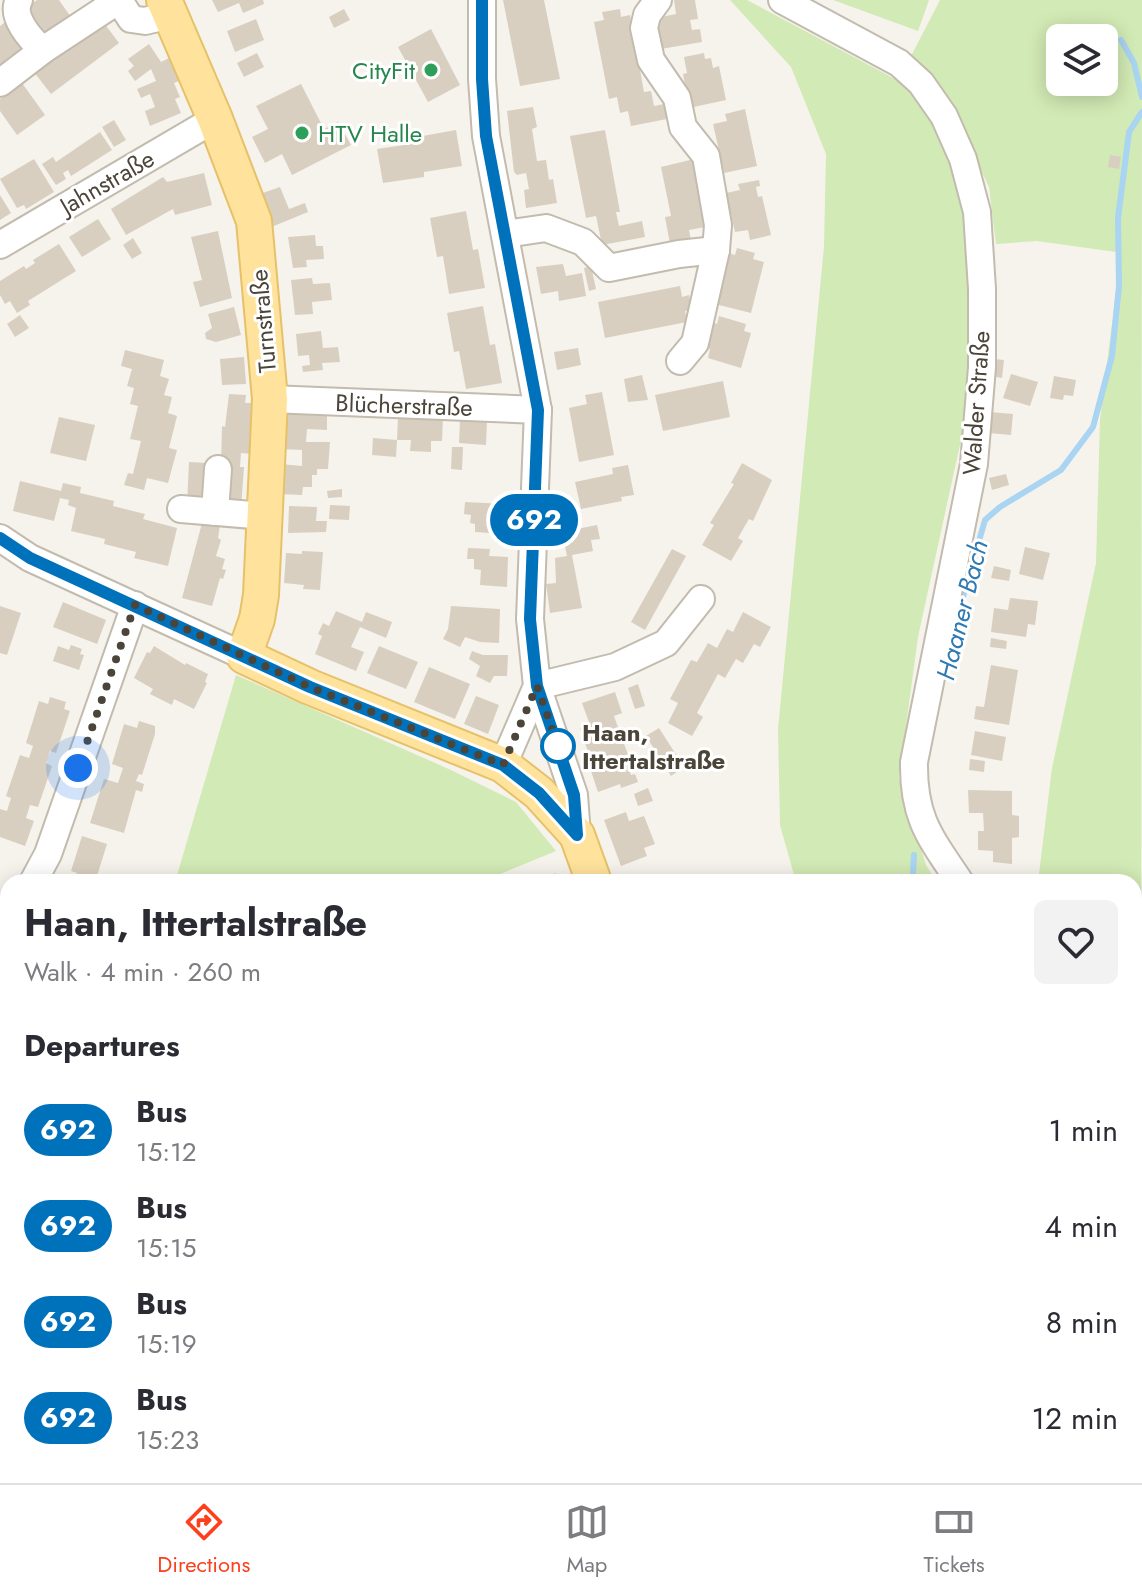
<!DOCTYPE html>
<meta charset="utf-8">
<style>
body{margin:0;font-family:Jost,sans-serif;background:#f2f2f3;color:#2b2b33;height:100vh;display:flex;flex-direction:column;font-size:30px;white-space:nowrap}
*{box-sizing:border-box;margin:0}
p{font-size:26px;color:#7c7c81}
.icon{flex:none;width:44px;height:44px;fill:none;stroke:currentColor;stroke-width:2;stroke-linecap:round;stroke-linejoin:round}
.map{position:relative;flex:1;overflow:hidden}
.details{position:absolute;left:0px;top:874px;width:1142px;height:610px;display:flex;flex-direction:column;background:#fff;border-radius:24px 24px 0 0;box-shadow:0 4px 20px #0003}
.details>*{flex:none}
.badge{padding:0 16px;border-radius:26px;font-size:28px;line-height:52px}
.fabs{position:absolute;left:1046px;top:24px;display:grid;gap:16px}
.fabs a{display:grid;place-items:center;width:72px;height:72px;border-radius:12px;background:#fff;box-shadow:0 4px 20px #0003;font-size:40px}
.you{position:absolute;width:40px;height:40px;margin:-20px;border:6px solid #fff;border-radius:50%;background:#1a73e8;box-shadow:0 0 0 12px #1a73e833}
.map>.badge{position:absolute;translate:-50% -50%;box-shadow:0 0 0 4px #fff}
h2{padding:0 24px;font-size:30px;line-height:72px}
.round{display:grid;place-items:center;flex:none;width:84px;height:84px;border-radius:12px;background:#f2f2f3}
.summary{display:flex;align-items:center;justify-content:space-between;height:136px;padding:0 24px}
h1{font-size:38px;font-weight:700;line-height:60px}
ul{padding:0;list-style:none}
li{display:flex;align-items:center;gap:24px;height:96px;padding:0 24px}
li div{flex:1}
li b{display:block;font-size:30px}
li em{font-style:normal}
li .badge{min-width:88px;font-weight:700;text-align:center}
.tabs{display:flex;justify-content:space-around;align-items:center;height:112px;border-top:2px solid #e1e1e2;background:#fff;font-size:22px;color:#7c7c81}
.tabs a{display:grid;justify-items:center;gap:4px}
.tabs .selected{color:#fc3f1d}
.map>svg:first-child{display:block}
.green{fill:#d2eab5;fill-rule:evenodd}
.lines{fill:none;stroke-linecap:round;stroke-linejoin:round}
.stream{stroke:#a9d4f2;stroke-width:6}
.building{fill:#d8cfc1}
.minor-casing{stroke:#c2bbae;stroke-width:30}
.major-casing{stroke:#e6c16a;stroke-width:38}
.minor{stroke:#fff;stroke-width:26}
.major{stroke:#ffe39c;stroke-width:34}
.line-casing{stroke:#fff;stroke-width:18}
.line{stroke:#0072bc;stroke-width:12}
.walk{stroke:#4b4439;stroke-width:8;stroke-dasharray:0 14.4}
.leisure-dot{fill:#2e9e5b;stroke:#fff;stroke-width:3}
.stop-dot{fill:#fff;stroke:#0072bc;stroke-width:4}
.labels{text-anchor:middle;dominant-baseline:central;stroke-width:6;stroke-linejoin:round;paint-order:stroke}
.leisure-label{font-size:24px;fill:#27864d;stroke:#fff;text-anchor:end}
.street-label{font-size:24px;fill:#4b4439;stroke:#fff}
.stop-label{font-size:24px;font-weight:bold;fill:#4b4439;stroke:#fff;text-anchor:start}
.water-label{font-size:26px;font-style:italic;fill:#2e7ab2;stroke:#fff}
</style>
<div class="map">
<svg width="1142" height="1483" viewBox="0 0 1142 1483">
<rect width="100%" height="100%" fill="#f6f3ec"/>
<g class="green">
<polygon points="730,0 747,0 910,87 946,141 970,238 973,385 918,637 899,778 926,865 937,882 796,882 780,825 778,730 824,246 826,154 791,67"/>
<polygon points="833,0 929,0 918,31"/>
<path d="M940,0H1142L1141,1152L1134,1143V882H1038L1052,768L1096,563L1100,419L1116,292V252L1037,241L996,244L989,187L944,93L909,60ZM1060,38H1104V82H1060Z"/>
<polygon points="236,675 451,770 516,802 556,851 481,882 175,882"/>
<polygon points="1134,1296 1142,1303 1142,1483 518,1483 509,1476 1134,1476"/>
<polygon points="54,1476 463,1476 470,1483 54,1483"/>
</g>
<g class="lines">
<g class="stream">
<polyline points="1121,40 1134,63 1142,97"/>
<polyline points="953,632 985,520 1000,507 1061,470 1093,427 1112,356 1119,286 1118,218 1129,132 1142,112"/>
<polyline points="914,855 913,874 917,882"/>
<polyline points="1134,1299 1142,1307"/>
</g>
</g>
<g class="building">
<polygon points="37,0 59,0 75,23 48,43 23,10"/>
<polygon points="212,0 263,0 264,4 243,13 239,3 218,12"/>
<polygon points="503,0 544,0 560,79 520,86"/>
<polygon points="674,0 695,0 698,19 690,20 692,30 700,29 702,42 661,49 656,18 676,14"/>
<polygon points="344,9 350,20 334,28 329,17"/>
<polygon points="620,9 621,17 630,15 644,92 651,91 654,106 664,104 667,119 631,126 628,111 620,113 617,97 609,99 594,22 604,20 602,12"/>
<polygon points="98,15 119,43 51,94 30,67"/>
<polygon points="256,19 264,40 235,52 227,31"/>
<polygon points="8,20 33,54 6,73 0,65 0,26"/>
<polygon points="431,29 460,85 428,102 398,47"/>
<polygon points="149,44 161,62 169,58 179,81 174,83 180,97 175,99 181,113 150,126 145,111 155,107 150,94 141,98 137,89 156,81 151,69 135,81 128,71 134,66 128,59"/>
<polygon points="257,53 264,67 244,77 237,63"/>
<polygon points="704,53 705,59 711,58 713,68 719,66 726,100 689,108 683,74 687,73 684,57"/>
<polygon points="22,83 45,115 17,135 0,111 0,99"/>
<polygon points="301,84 324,129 338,122 351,145 292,175 282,154 265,163 252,137 268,129 256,106"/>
<polygon points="533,107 537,127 532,129 537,161 546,160 549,180 553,179 557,203 526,208 524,190 529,189 526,173 517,175 514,172 507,111"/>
<polygon points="745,109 757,166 724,173 713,124 727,121 725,114"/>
<polygon points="114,120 126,140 114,147 102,127"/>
<polygon points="456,130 462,166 424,172 424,177 383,183 377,149 418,143 417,137"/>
<polygon points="605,130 620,212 616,212 619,226 642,221 645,237 602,245 596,216 586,218 570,136"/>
<polygon points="100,132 112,150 71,176 68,170 63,173 66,179 56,185 42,164 53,157 56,162"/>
<polygon points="1110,155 1121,157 1119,169 1108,167"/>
<polygon points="34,159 54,192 26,209 24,205 17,208 0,179"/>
<polygon points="694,159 705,209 701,210 705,227 689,230 691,240 670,244 665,217 671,216 661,167"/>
<polygon points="204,173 212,205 175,215 173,209 126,235 111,209 163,177 167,182"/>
<polygon points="759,180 760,186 756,187 758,197 762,196 771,235 750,240 748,230 735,232 726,193 740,190 738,184"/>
<polygon points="280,187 289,209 305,203 308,212 269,228 257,195"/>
<polygon points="0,195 11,213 0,220"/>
<polygon points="466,211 473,250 478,249 485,288 449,294 443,256 437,257 430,218"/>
<polygon points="98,219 111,239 82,257 69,237"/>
<polygon points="218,231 232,298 200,307 193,282 202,280 191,237"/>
<polygon points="315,235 316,246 323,246 324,259 306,260 307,267 293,268 288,237"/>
<polygon points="133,238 142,253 132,259 123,245"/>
<polygon points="59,244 76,271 28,301 30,305 17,313 10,301 5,304 0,295 0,281 24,266 26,269 35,263 33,260"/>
<polygon points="737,248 755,253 753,259 764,262 751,313 715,304 728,253 735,255"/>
<polygon points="563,264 566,276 582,273 586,296 559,301 558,291 541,294 536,267"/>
<polygon points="591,266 596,289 589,291 584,268"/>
<polygon points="312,278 313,284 330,283 332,300 312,302 313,314 295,315 291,280"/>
<polygon points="680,286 682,297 689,295 692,310 685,311 687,322 605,338 598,302"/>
<polygon points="483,306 490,345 495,344 502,383 466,389 459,351 454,352 447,313"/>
<polygon points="234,307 241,335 216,342 206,339 205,333 212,328 208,314"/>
<polygon points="20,315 29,328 15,337 7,324"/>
<polygon points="719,316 746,324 744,331 751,333 741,368 708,358 710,349 702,346 709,321 717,324"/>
<polygon points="321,331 323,348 338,347 340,362 322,363 323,370 303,372 302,366 310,365 309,355 298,356 296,334"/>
<polygon points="578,348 581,365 557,370 554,352"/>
<polygon points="125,350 164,360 160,376 169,379 164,395 172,397 168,413 177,416 169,448 177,450 168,483 147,478 144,490 124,485 128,473 133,474 141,441 130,439 138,406 130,404 134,388 127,386 132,369 121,366"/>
<polygon points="244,357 246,384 222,385 220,359"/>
<polygon points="994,359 1004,360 1002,378 992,376"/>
<polygon points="1011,374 1038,382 1030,406 1003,398"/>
<polygon points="642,375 648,400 628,402 624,379"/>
<polygon points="1054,376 1076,380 1073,396 1064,395 1063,400 1050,398"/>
<polygon points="723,381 730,417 663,431 655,395"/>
<polygon points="602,392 614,455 579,462 569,408 587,404 585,395"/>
<polygon points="229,394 246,395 245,403 257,403 253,454 241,453 240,467 244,467 241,508 226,507 221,466 222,426 225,427"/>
<polygon points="308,411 308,415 327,416 327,430 307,429 306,442 330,442 328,469 317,469 317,475 312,475 312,487 303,487 302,495 278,494 280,464 302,466 302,450 281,449 282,413"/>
<polygon points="990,412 1013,414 1011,435 988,433"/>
<polygon points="59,417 95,425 86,461 50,453"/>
<polygon points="398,417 443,418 442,441 431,441 431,452 410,451 411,440 397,440"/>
<polygon points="460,419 487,420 486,445 459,443"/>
<polygon points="373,438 397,440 396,457 372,455"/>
<polygon points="452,447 463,447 462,470 451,469"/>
<polygon points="189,462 208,463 206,504 187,503"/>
<polygon points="742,463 772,480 753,521 749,519 738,538 743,541 731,561 702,545 714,525 710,523 734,484 731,483"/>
<polygon points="628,465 634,495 621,497 622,501 581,509 575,482 613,474 612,468"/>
<polygon points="1006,474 1009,485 992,490 989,478"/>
<polygon points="20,481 61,491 63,483 81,487 80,493 114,501 113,506 145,514 143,519 177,528 168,566 134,558 136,552 104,544 105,539 71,531 76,508 68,505 69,500 60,498 54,521 13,511"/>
<polygon points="342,489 342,497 328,498 327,491"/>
<polygon points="465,502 506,504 505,534 475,532 475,524 470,523 471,515 464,514"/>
<polygon points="330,505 350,506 349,520 329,519"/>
<polygon points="289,506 317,507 316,521 327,521 326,532 288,533"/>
<polygon points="202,523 220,525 218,538 221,540 216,556 225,559 222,569 226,570 223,579 220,578 212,606 182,598"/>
<polygon points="597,525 600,539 591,540 593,551 572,555 582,608 550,613 546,584 556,583 555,558 567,556 562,532"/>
<polygon points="1025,547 1050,553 1043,580 1019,574"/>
<polygon points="468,548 490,549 489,556 508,557 507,587 480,585 481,570 474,569 474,559 467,559"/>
<polygon points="672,549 686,556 645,630 631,622"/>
<polygon points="302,551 323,552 320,590 303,589 304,585 284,583 286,553 302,554"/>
<polygon points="994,566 1011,570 1009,581 991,578"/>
<polygon points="1010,598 1038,601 1035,625 1028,624 1026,637 991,632 994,608 1008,610"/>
<polygon points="63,602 106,620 97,644 53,627"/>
<polygon points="0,606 21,613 7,655 0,653"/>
<polygon points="451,606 500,609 499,643 480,642 465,637 460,647 443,639 448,629"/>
<polygon points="336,611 362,622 366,612 392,622 386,638 360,627 351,647 364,652 356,671 315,654 322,636 318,634 323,623 329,626"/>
<polygon points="743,612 771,627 760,647 754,644 743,663 736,659 725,678 718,674 697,713 703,717 692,736 668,723 678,703 670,699 691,660 697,662 708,643 717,648 727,629 733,632"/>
<polygon points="991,638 1007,641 1006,649 990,647"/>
<polygon points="71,645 82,649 80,654 84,655 79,670 53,661 58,646 69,650"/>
<polygon points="154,646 185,665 186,663 208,674 205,682 207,683 194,709 174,699 172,705 150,694 153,689 134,678 147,652 150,653"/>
<polygon points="379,646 418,662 406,689 367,673"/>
<polygon points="472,651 483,655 508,655 507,676 494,676 490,683 476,676 480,666 469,659"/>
<polygon points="991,665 1018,670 1009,725 974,719 976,706 984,707"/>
<polygon points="429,667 470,684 455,719 414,702"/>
<polygon points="638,684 645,706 635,709 628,688"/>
<polygon points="615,692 622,713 614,716 620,733 624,732 626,740 623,741 629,757 625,758 631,775 635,774 638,782 621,788 620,784 598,792 591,771 594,769 580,728 590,725 582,703"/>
<polygon points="476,696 499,705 488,734 464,724"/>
<polygon points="50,697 66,702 64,709 70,711 56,753 50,751 46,763 52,766 38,807 30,805 26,818 34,821 25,846 0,837 0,809 7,811 11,798 6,796 20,755 29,758 33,746 26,743 39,701 48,704"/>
<polygon points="139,721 155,726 155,734 142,775 139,774 136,781 144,784 142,792 136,790 124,833 90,823 104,779 118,783 123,768 112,764 124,724 137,728"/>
<polygon points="659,728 684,767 671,776 646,736"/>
<polygon points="975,731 1006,737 1002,761 971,755"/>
<polygon points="970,759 985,761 984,772 969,770"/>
<polygon points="648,788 653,801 638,806 634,794"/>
<polygon points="968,790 1012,791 1012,815 1019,816 1019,837 1012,838 1012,864 993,862 993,851 978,850 978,831 984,831 983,813 969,813"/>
<polygon points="626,812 629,821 644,816 655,844 644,848 647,856 621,866 604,820"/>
<polygon points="82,836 107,844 96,879 93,878 92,882 73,882 77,873 71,871"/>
<polygon points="556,873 559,882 533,882"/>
<polygon points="0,988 8,993 8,1029 0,1025"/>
<polygon points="8,1171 8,1208 0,1205 0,1190"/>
<polygon points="0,1224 8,1227 8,1261 0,1281"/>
<rect x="0" y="1335" width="8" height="38"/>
</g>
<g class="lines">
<g class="minor-casing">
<g id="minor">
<path d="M19,0C10,16 30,39 43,50L119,0"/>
<polyline points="482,0 482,79 486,136 538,410 530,619 537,686 503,765"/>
<polyline points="658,0 647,15 644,28 651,60 677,98 683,127 706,156 718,225 716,250"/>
<path d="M782,0L899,63L921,83L944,116L963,159L977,212L982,289V367L974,464L914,762C913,818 930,837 960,882"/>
<polyline points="120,2 131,19 145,21 170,15"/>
<polyline points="0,83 43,50"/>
<polyline points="505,234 546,228 583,242 609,268 679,254 716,250 695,343 680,361"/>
<polyline points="0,245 215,119"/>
<polyline points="270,399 538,410"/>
<polyline points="181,509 264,516"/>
<polyline points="215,512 218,469"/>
<polyline points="0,538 30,558 244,656"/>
<polyline points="537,686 615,667 666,643 701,599"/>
<polyline points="537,686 574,795 577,835"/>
<polyline points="33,882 48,854 135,605"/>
<polyline points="0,942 8,927"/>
<polyline points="1134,1157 1142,1162"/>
<polyline points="0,1311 8,1310"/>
</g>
</g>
<g class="major-casing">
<g id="major">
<polyline points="164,0 215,119 254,221 270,399 261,595 257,619 244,656 310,687 503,765 539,793 577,835 594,882"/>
<polyline points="485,1476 493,1483"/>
</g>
</g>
<use href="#minor" class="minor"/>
<use href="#major" class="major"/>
</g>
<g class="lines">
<g class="line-casing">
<polyline id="line" points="0,538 30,558 310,687 503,765 539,793 577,835 574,795 537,686 530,619 538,410 486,136 482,79 482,0"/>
</g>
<use href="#line" class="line"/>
<polyline class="walk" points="78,768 135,605 310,687 503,765 537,686 558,746"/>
</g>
<g class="leisure-dot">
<circle cx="431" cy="70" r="8"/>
<circle cx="302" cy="133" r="8"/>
</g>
<circle class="stop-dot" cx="558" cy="746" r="16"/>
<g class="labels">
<g class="leisure-label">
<text x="415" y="70">CityFit</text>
<text x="318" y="133" text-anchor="start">HTV Halle</text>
</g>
<g class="street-label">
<text transform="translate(107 182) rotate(-30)">Jahnstraße</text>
<text transform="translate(263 321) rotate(-95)">Turnstraße</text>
<text transform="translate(976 403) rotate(-86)">Walder Straße</text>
<text transform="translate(404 405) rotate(2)">Blücherstraße</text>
</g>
<g class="stop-label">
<text x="582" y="732">Haan,<tspan x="582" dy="28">Ittertalstraße</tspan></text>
</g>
<g class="water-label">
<text transform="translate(962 610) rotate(-76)">Haaner Bach</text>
</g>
</g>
</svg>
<div class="fabs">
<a><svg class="icon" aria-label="layers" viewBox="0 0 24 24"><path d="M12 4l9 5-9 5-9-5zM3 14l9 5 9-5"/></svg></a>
</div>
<div class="you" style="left:78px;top:768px"></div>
<b class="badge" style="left:534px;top:520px;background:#0072bc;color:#fff">692</b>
<section class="details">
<div class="summary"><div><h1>Haan, Ittertalstraße</h1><p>Walk · 4 min · 260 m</p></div><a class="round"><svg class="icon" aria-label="heart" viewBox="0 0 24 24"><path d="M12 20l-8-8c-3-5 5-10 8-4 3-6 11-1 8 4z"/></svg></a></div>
<h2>Departures</h2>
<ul>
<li><span class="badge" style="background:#0072bc;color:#fff">692</span><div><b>Bus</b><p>15:12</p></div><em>1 min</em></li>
<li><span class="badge" style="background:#0072bc;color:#fff">692</span><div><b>Bus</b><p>15:15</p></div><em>4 min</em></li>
<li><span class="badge" style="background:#0072bc;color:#fff">692</span><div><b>Bus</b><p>15:19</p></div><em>8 min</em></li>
<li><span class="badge" style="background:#0072bc;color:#fff">692</span><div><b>Bus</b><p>15:23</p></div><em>12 min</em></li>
</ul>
</section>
</div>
<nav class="tabs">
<a class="selected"><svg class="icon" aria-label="directions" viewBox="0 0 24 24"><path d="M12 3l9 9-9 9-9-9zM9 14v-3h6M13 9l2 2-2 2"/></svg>Directions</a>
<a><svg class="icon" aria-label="map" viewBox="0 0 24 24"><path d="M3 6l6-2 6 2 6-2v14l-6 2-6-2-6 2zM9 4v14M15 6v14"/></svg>Map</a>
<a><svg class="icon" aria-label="tickets" viewBox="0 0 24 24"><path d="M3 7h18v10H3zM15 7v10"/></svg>Tickets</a>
</nav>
